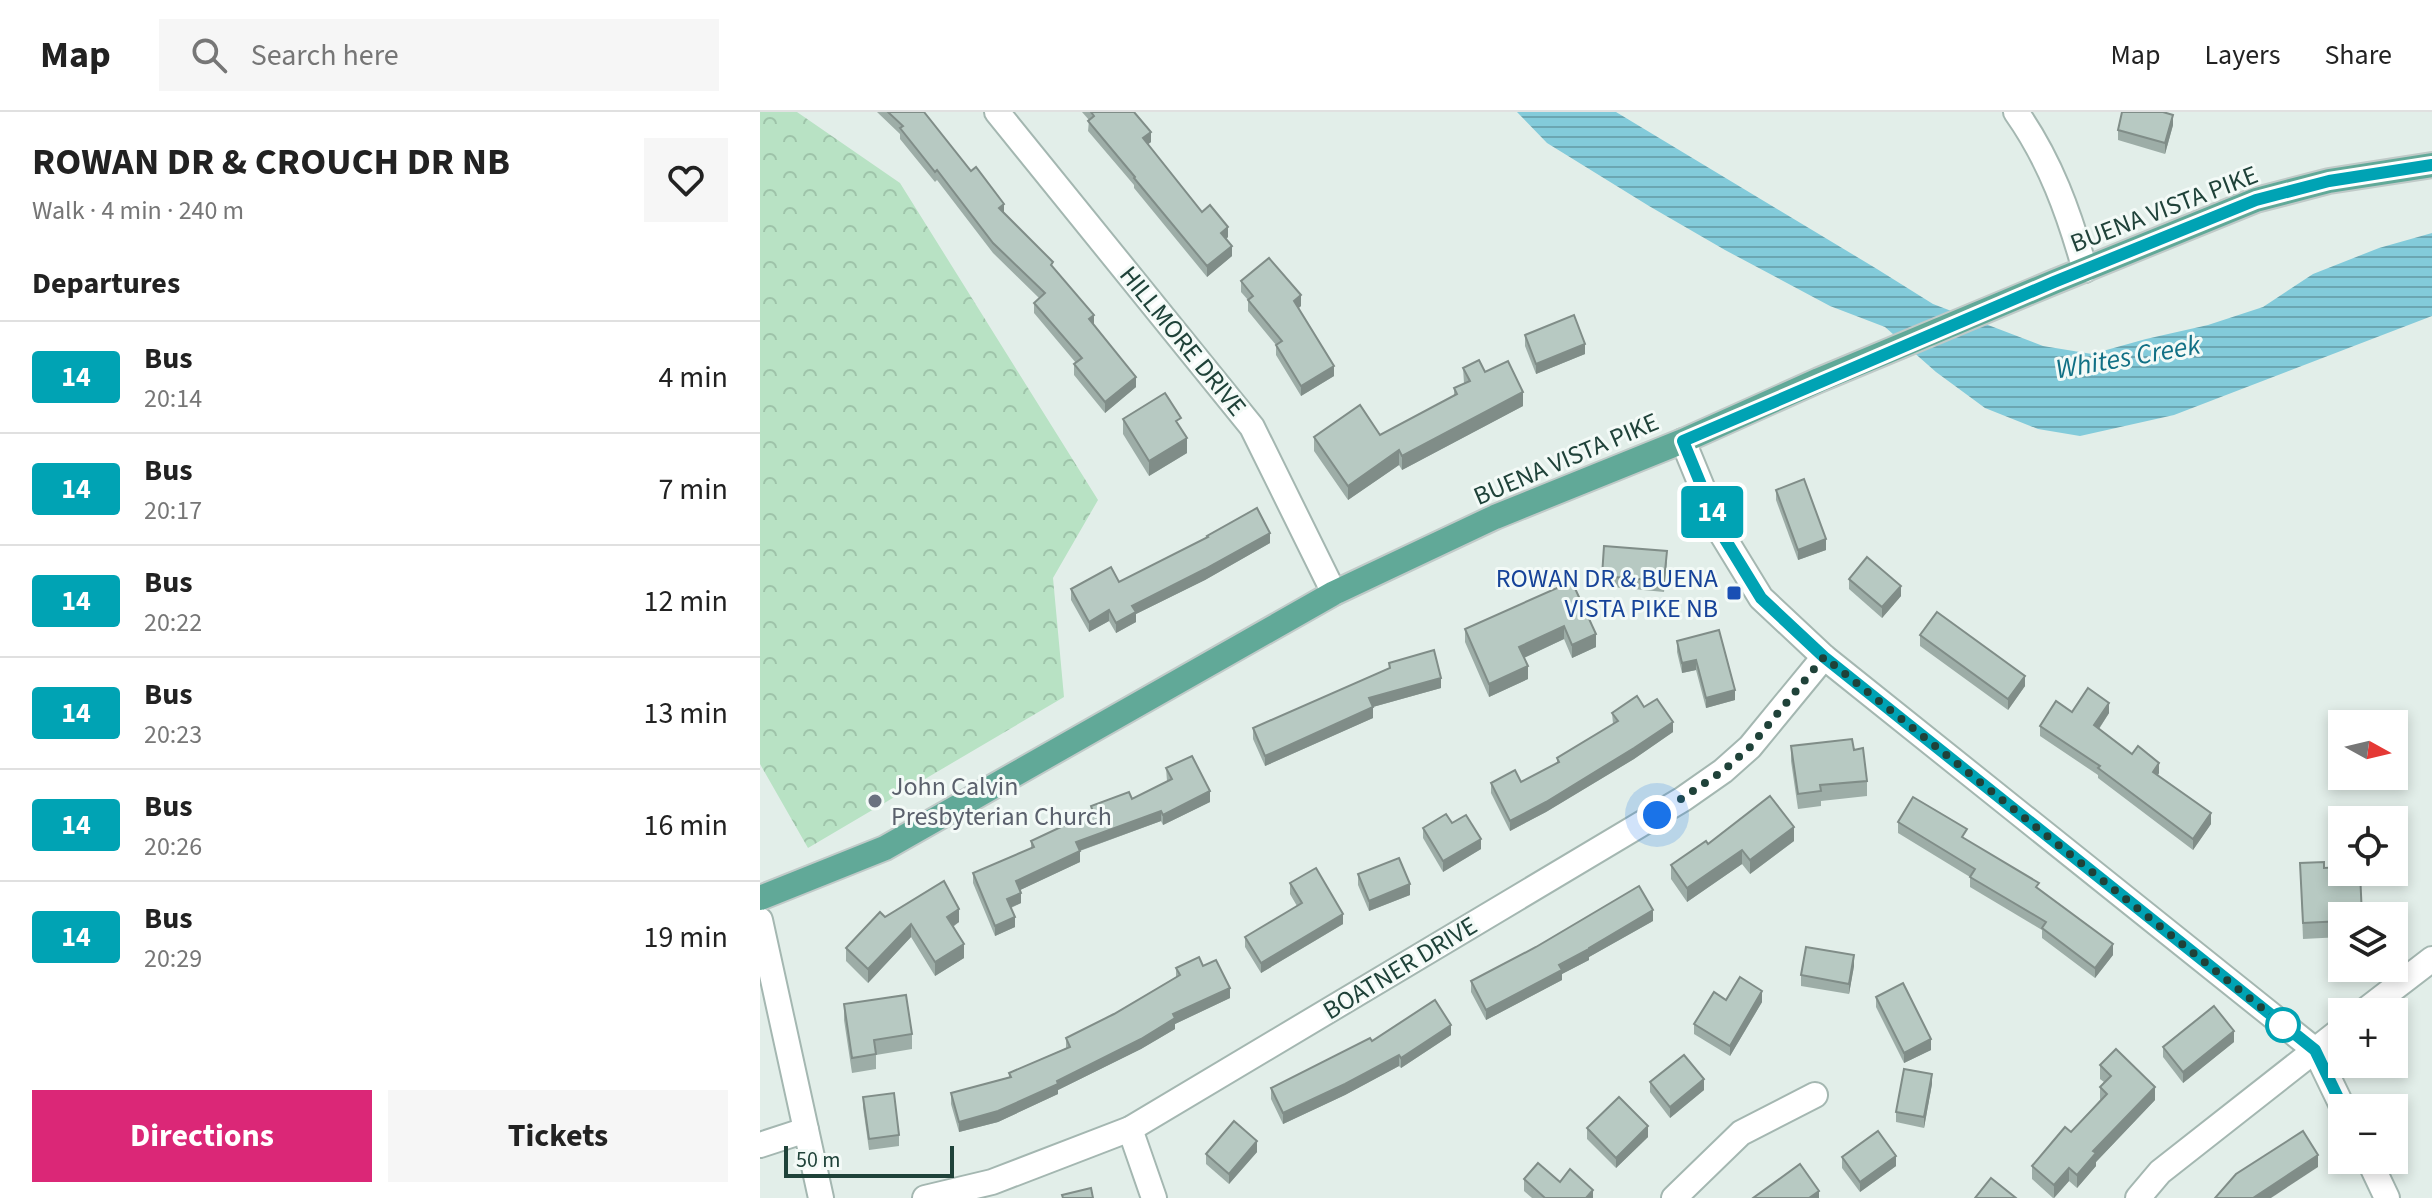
<!DOCTYPE html>
<meta charset="utf-8">
<style>
body{margin:0;font-family:"Source Sans 3",sans-serif;background:#f6f6f6;color:#222;height:100vh;display:flex;flex-direction:column;font-size:30px;white-space:nowrap}
*{box-sizing:border-box;margin:0}
p{font-size:26px;color:#767676}
.icon{flex:none;width:44px;height:44px;fill:none;stroke:currentColor;stroke-width:2;stroke-linecap:round;stroke-linejoin:round}
.map{position:relative;flex:1;overflow:hidden}
.sheet{display:flex;flex-direction:column;background:#fff;width:760px}
.sheet>*{flex:none}
.badge{padding:0 16px;border-radius:6px;font-size:28px;line-height:52px}
.needle{width:52px;rotate:98deg}
.buttons{position:absolute;left:1568px;top:598px;display:grid;gap:16px}
.buttons a{display:grid;place-items:center;width:80px;height:80px;border-radius:0px;background:#fff;box-shadow:0 4px 12px #0003;font-size:40px}
.scale{position:absolute;left:24px;bottom:20px;width:170px;box-sizing:border-box;padding-left:8px;border:4px solid #1f4239;border-top:0;font-size:22px;line-height:28px;white-space:nowrap;color:#1f4239;-webkit-text-stroke:6px #f3faf7;paint-order:stroke}
.you{position:absolute;width:40px;height:40px;margin:-20px;border:6px solid #fff;border-radius:50%;background:#1a73e8;box-shadow:0 0 0 12px #1a73e833}
.map>.badge{position:absolute;translate:-50% -50%;box-shadow:0 0 0 4px #fff}
h2{padding:0 32px;font-size:30px;line-height:72px}
.round{display:grid;place-items:center;flex:none;width:84px;height:84px;border-radius:0px;background:#f6f6f6}
.head{display:flex;align-items:center;justify-content:space-between;height:136px;padding:0 32px}
h1{font-size:38px;font-weight:700;line-height:60px}
.cta{display:flex;gap:16px;margin-top:auto;padding:16px 32px}
.cta a{flex:1;height:92px;border-radius:0px;background:#db2777;color:#fff;font-size:32px;font-weight:700;line-height:92px;text-align:center}
.cta a+a{background:#f6f6f6;color:#222}
ul{padding:0;list-style:none}
li{display:flex;align-items:center;gap:24px;height:112px;padding:0 32px;border-top:2px solid #e0e0e0}
li div{flex:1}
li b{display:block;font-size:30px}
li em{font-style:normal}
li .badge{min-width:88px;font-weight:700;text-align:center}
header{display:flex;align-items:center;gap:48px;box-sizing:border-box;height:112px;padding:0 40px;background:#fff;border-bottom:2px solid #e0e0e0}
header strong{font-size:38px}
nav{display:flex;gap:44px;margin-inline-start:auto;font-size:28px}
.search{width:560px;height:72px;background:#f6f6f6;display:flex;align-items:center;gap:20px;box-sizing:border-box;padding:0 28px;border-radius:0px;color:#767676;font-size:30px}
main{display:flex;flex:1;min-height:0}
.map>svg:first-child{display:block}
.forest{fill:url(#forest-crowns)}
.water{fill:url(#water-rules)}
.lines{fill:none;stroke-linecap:round;stroke-linejoin:round}
.minor-casing{stroke:#a4b7b1;stroke-width:28}
.major-casing{stroke:#c0cac8;stroke-width:28}
.minor{stroke:#fff;stroke-width:24}
.major{stroke:#61a998;stroke-width:24}
.wall{fill:#9dada7}
.shaded-wall{fill:#808d88}
.building{fill:#b7c9c2;stroke:#808d88;stroke-width:2}
.line-casing{stroke:#fff;stroke-width:18}
.line{stroke:#00a3b4;stroke-width:12}
.walk{stroke:#1f4239;stroke-width:8;stroke-dasharray:0 14.4}
.transit-dot{fill:#1a4fb4;stroke:#f3faf7;stroke-width:3}
.worship-dot{fill:#6b7280;stroke:#f3faf7;stroke-width:3}
.stop-dot{fill:#fff;stroke:#00a3b4;stroke-width:4}
.labels{text-anchor:middle;dominant-baseline:central;stroke-width:6;stroke-linejoin:round;paint-order:stroke}
.street-label{font-size:26px;fill:#1f4239;stroke:#f3faf7}
.transit-label{font-size:26px;fill:#164399;stroke:#f3faf7;text-anchor:end}
.worship-label{font-size:26px;fill:#5b616d;stroke:#f3faf7;text-anchor:start}
.water-label{font-size:28px;font-style:italic;fill:#117085;stroke:#f3faf7}
</style>
<header>
<strong>Map</strong>
<div class="search"><svg class="icon" aria-label="search" viewBox="0 0 24 24"><circle cx="10" cy="10" r="6"/><path d="M15 15l6 6"/></svg>Search here</div>
<nav><a>Map</a><a>Layers</a><a>Share</a></nav>
</header>
<main>
<section class="sheet">
<div class="head"><div><h1>ROWAN DR &amp; CROUCH DR NB</h1><p>Walk · 4 min · 240 m</p></div><a class="round"><svg class="icon" aria-label="heart" viewBox="0 0 24 24"><path d="M12 20l-8-8c-3-5 5-10 8-4 3-6 11-1 8 4z"/></svg></a></div>
<h2>Departures</h2>
<ul>
<li><span class="badge" style="background:#00a3b4;color:#fff">14</span><div><b>Bus</b><p>20:14</p></div><em>4 min</em></li>
<li><span class="badge" style="background:#00a3b4;color:#fff">14</span><div><b>Bus</b><p>20:17</p></div><em>7 min</em></li>
<li><span class="badge" style="background:#00a3b4;color:#fff">14</span><div><b>Bus</b><p>20:22</p></div><em>12 min</em></li>
<li><span class="badge" style="background:#00a3b4;color:#fff">14</span><div><b>Bus</b><p>20:23</p></div><em>13 min</em></li>
<li><span class="badge" style="background:#00a3b4;color:#fff">14</span><div><b>Bus</b><p>20:26</p></div><em>16 min</em></li>
<li><span class="badge" style="background:#00a3b4;color:#fff">14</span><div><b>Bus</b><p>20:29</p></div><em>19 min</em></li>
</ul>
<div class="cta"><a>Directions</a><a>Tickets</a></div>
</section>
<div class="map">
<svg width="1672" height="1086" viewBox="0 0 1672 1086">
<defs>
<pattern id="forest-crowns" width="20" height="18" patternUnits="userSpaceOnUse" patternTransform="scale(2)"><rect width="20" height="18" fill="#b8e2c4"/><path d="M2 6a3 3 0 1 1 6 0M12 15a3 3 0 1 1 6 0" fill="none" stroke="#9ec3a9"/></pattern>
<pattern id="water-rules" width="6" height="5" patternUnits="userSpaceOnUse" patternTransform="scale(2)"><rect width="6" height="5" fill="#83cbda"/><path d="M0 2.5h6" fill="none" stroke="#6ba6b2"/></pattern>
</defs>
<rect width="100%" height="100%" fill="#e2eee9"/>
<polygon class="forest" points="0,0 37,0 140,71 338,388 293,466 304,585 48,736 0,652"/>
<polygon class="water" points="757,0 856,0 1117,157 1173,192 1283,234 1332,242 1386,227 1448,213 1503,195 1553,162 1619,136 1672,121 1672,204 1414,303 1320,324 1278,317 1225,296 1176,260 1125,215 1070,194 965,138 889,94 787,31"/>
<g class="lines">
<g class="minor-casing">
<g id="minor">
<polyline points="237,0 492,315 574,481"/>
<path d="M1256,0C1290,48 1309,101 1325,158"/>
<polyline points="923,329 960,419 1001,486 1064,545 1555,938 1583,996"/>
<polyline points="0,808 61,1086"/>
<polyline points="1603,900 1672,847"/>
<polyline points="370,1017 394,1086"/>
<polyline points="0,1033 46,1018"/>
<polyline points="1609,1048 1627,1086"/>
<polyline points="165,1086 232,1070 370,1017 923,687 963,659 990,635 1064,545"/>
<polyline points="914,1086 981,1021 1055,983"/>
<polyline points="1378,1086 1400,1060 1582,917"/>
</g>
</g>
<g class="major-casing">
<polyline id="major" points="0,786 125,736 574,481 735,405 923,329 1059,268 1294,170 1496,88 1569,69 1672,53"/>
</g>
<use href="#minor" class="minor"/>
<use href="#major" class="major"/>
</g>
<g class="wall">
<polygon points="117,0 164,0 244,102 293,155 376,275 345,301 314,263 314,252 316,251 274,201 274,191 279,186 233,141 177,68 175,70 140,27 140,22"/>
<polygon points="322,0 374,0 391,30 388,32 442,100 468,125 466,127 472,144 447,165 374,76 374,73 328,19 329,8"/>
<polygon points="1413,13 1405,42 1358,28 1358,18"/>
<polygon points="481,169 541,194 538,196 574,264 541,284 516,243 516,233 488,199 488,188 481,180"/>
<polygon points="765,223 825,242 776,262 765,234"/>
<polygon points="703,256 725,260 763,294 642,358 639,353 588,388 554,339 554,325 620,323 694,284 694,276 704,271"/>
<polygon points="363,307 421,316 427,341 389,364 363,322"/>
<polygon points="1016,378 1066,438 1038,448 1016,388"/>
<polygon points="447,424 510,431 445,468 376,502 376,510 356,521 349,509 329,520 311,488 311,477 359,470 447,426"/>
<polygon points="907,450 904,480 842,474 842,464"/>
<polygon points="1089,467 1141,484 1122,506 1089,477"/>
<polygon points="806,472 836,535 812,546 804,527 764,546 768,567 729,585 705,530 705,517"/>
<polygon points="1160,523 1265,574 1248,598 1160,534"/>
<polygon points="917,529 975,588 946,596 936,558 922,561 917,540"/>
<polygon points="629,551 681,576 613,595 613,606 505,654 493,627 493,616 629,556"/>
<polygon points="884,595 913,620 874,647 786,700 750,719 731,681 731,671 761,670 797,651 797,646 853,612 852,601"/>
<polygon points="1312,600 1349,601 1339,617 1372,642 1399,661 1398,663 1451,712 1433,738 1338,666 1338,663 1280,624 1280,614"/>
<polygon points="1031,634 1094,638 1107,669 1107,684 1061,689 1061,694 1038,697 1031,649"/>
<polygon points="406,656 450,690 403,713 401,709 320,739 320,750 260,778 261,791 251,796 255,815 235,824 213,771 213,761 271,736 271,729 331,701 331,694 372,687 407,669"/>
<polygon points="1138,710 1206,727 1279,777 1353,843 1335,866 1282,826 1282,818 1210,775 1210,765 1138,721"/>
<polygon points="692,711 721,737 683,760 663,726 663,716"/>
<polygon points="1034,729 990,762 982,752 927,790 911,767 911,753 948,732"/>
<polygon points="1540,751 1564,756 1582,804 1582,825 1543,827"/>
<polygon points="598,762 650,783 609,799 598,773"/>
<polygon points="530,771 583,812 501,861 485,835 485,825 537,794 530,782"/>
<polygon points="125,805 199,810 193,815 204,846 175,864 151,825 108,871 86,849 86,836"/>
<polygon points="893,809 829,845 829,848 802,862 802,868 726,908 711,880 711,869"/>
<polygon points="443,854 470,886 415,912 415,917 381,937 298,978 298,982 238,1010 199,1020 191,992 191,981 249,965 249,961 306,936 306,926 354,902 416,865 416,856"/>
<polygon points="1094,854 1089,882 1041,874 1041,863"/>
<polygon points="1116,885 1171,938 1144,951 1116,895"/>
<polygon points="966,888 1002,890 970,944 934,922 934,912"/>
<polygon points="84,892 152,922 152,937 116,943 116,957 92,961 84,908"/>
<polygon points="691,923 641,956 639,954 585,983 523,1012 511,987 511,976 612,929"/>
<polygon points="1474,930 1423,971 1403,945 1403,935"/>
<polygon points="1340,953 1395,988 1336,1050 1336,1054 1317,1076 1309,1069 1294,1086 1293,1086 1272,1067 1272,1054 1311,1020 1340,988 1340,975 1344,970 1340,967"/>
<polygon points="890,970 944,978 910,1006 890,980"/>
<polygon points="1172,972 1164,1016 1136,1010 1136,1000"/>
<polygon points="103,985 139,1023 139,1034 109,1038 103,995"/>
<polygon points="827,1016 888,1025 856,1056 827,1027"/>
<polygon points="497,1040 469,1072 446,1052 446,1042"/>
<polygon points="1082,1045 1136,1054 1100,1080 1082,1056"/>
<polygon points="764,1067 800,1070 833,1086 772,1086 764,1079"/>
</g>
<g class="shaded-wall">
<polygon points="1413,3 1413,13 1405,42 1405,31"/>
<polygon points="391,20 391,30 383,36 383,26"/>
<polygon points="244,92 244,102 239,96"/>
<polygon points="468,115 468,125 461,131 461,121"/>
<polygon points="472,134 472,144 447,165 447,154"/>
<polygon points="541,183 541,194 534,200 534,189"/>
<polygon points="334,203 334,213 329,207"/>
<polygon points="825,232 825,242 776,262 776,252"/>
<polygon points="574,254 574,264 541,284 541,274"/>
<polygon points="376,265 376,275 345,301 345,290"/>
<polygon points="763,280 763,294 642,358 642,344"/>
<polygon points="427,326 427,341 389,364 389,349"/>
<polygon points="639,338 639,353 588,388 588,374"/>
<polygon points="510,421 510,431 445,468 376,502 376,510 356,521 356,511 372,494"/>
<polygon points="1066,427 1066,438 1038,448 1038,438"/>
<polygon points="1141,474 1141,484 1122,506 1122,495"/>
<polygon points="349,498 349,509 329,520 329,510"/>
<polygon points="804,514 804,527 759,548 759,535"/>
<polygon points="836,522 836,535 812,546 812,533"/>
<polygon points="936,548 936,558 922,561 922,551"/>
<polygon points="768,554 768,567 729,585 729,572"/>
<polygon points="1265,564 1265,574 1248,598 1248,587"/>
<polygon points="681,566 681,576 609,596 609,586"/>
<polygon points="975,578 975,588 946,596 946,586"/>
<polygon points="1349,591 1349,601 1334,624 1334,613"/>
<polygon points="613,595 613,606 505,654 505,644"/>
<polygon points="913,610 913,620 874,647 786,700 750,719 750,709"/>
<polygon points="1399,651 1399,661 1393,670 1393,660"/>
<polygon points="450,679 450,690 403,713 403,703"/>
<polygon points="401,699 401,709 316,740 316,730"/>
<polygon points="1451,701 1451,712 1433,738 1433,727"/>
<polygon points="1034,715 1034,729 990,762 990,748"/>
<polygon points="721,727 721,737 683,760 683,749"/>
<polygon points="982,738 982,752 927,790 927,776"/>
<polygon points="320,739 320,750 256,780 256,769"/>
<polygon points="650,772 650,783 609,799 609,789"/>
<polygon points="261,781 261,791 247,797 247,787"/>
<polygon points="199,797 199,810 187,818 187,805"/>
<polygon points="893,798 893,809 829,845 829,848 802,862 802,868 726,908 726,898 829,836"/>
<polygon points="583,802 583,812 501,861 501,851"/>
<polygon points="255,805 255,815 235,824 235,814"/>
<polygon points="151,812 151,825 108,871 108,857"/>
<polygon points="204,832 204,846 175,864 175,850"/>
<polygon points="1353,832 1353,843 1335,866 1335,856"/>
<polygon points="1094,843 1094,854 1089,882 1089,872"/>
<polygon points="470,876 470,886 415,912 415,917 381,937 298,978 298,982 238,1010 199,1020 199,1010 297,969 413,902"/>
<polygon points="1002,879 1002,890 970,944 970,934"/>
<polygon points="691,913 691,923 641,956 641,946"/>
<polygon points="1474,919 1474,930 1423,971 1423,960"/>
<polygon points="1171,927 1171,938 1144,951 1144,941"/>
<polygon points="639,943 639,954 585,983 523,1012 523,1001"/>
<polygon points="1172,962 1172,972 1164,1016 1164,1005"/>
<polygon points="944,967 944,978 910,1006 910,995"/>
<polygon points="1395,975 1395,988 1336,1050 1336,1054 1317,1076 1317,1063 1333,1039"/>
<polygon points="888,1014 888,1025 856,1056 856,1046"/>
<polygon points="497,1029 497,1040 469,1072 469,1062"/>
<polygon points="1558,1043 1558,1055 1511,1086 1493,1086"/>
<polygon points="1136,1044 1136,1054 1100,1080 1100,1070"/>
<polygon points="1309,1056 1309,1069 1294,1086 1294,1073"/>
<polygon points="833,1078 833,1086 826,1086"/>
<polygon points="1059,1079 1059,1086 1049,1086"/>
</g>
<g class="building">
<polygon points="128,0 164,0 211,59 216,55 244,92 239,96 293,150 291,153 334,203 329,207 376,265 345,290 314,252 322,246 274,191 285,181 233,131 177,58 175,60 140,16 143,14"/>
<polygon points="331,0 374,0 391,20 383,26 442,100 450,93 468,115 461,121 472,134 447,154 374,66 375,65 328,9 334,4"/>
<polygon points="1362,0 1403,0 1413,3 1405,31 1358,18"/>
<polygon points="509,146 541,183 534,189 574,254 541,274 516,233 522,229 488,188 493,184 481,169"/>
<polygon points="814,203 825,232 776,252 765,223"/>
<polygon points="719,248 725,260 748,249 763,280 642,344 639,338 588,374 554,325 600,293 620,323 697,282 694,276 710,269 703,256"/>
<polygon points="405,281 421,306 416,309 427,326 389,349 363,307"/>
<polygon points="1044,367 1066,427 1038,438 1016,378"/>
<polygon points="497,396 510,421 445,457 372,494 376,500 356,511 349,498 329,510 311,477 351,455 359,470 448,425 447,424"/>
<polygon points="844,434 907,439 904,469 842,464"/>
<polygon points="1107,445 1141,474 1122,495 1089,467"/>
<polygon points="806,472 813,472 836,522 812,533 804,514 759,535 768,554 729,572 705,517"/>
<polygon points="1177,500 1265,564 1248,587 1160,523"/>
<polygon points="959,518 975,578 946,586 936,548 922,551 917,529"/>
<polygon points="674,538 681,566 609,586 613,595 505,644 493,616 630,556 629,551"/>
<polygon points="1328,576 1349,591 1334,613 1372,642 1378,634 1399,651 1393,660 1451,701 1433,727 1338,656 1340,654 1280,614 1296,589 1312,600"/>
<polygon points="877,584 884,595 897,587 913,610 874,636 786,690 750,709 731,671 755,658 761,670 799,650 797,646 858,609 852,601"/>
<polygon points="1092,627 1094,638 1103,636 1107,669 1060,673 1061,679 1038,682 1031,634"/>
<polygon points="432,644 450,679 403,703 401,699 316,730 320,739 256,769 261,781 247,787 255,805 235,814 213,761 274,735 271,729 333,700 331,694 369,680 372,687 412,667 406,656"/>
<polygon points="1010,684 1034,715 990,748 982,738 927,776 911,753 946,729 948,732"/>
<polygon points="1153,685 1207,717 1202,725 1279,771 1276,775 1353,832 1335,856 1282,816 1286,810 1210,765 1215,757 1138,710"/>
<polygon points="686,702 692,711 706,703 721,727 683,749 663,716"/>
<polygon points="639,746 650,772 609,789 598,762"/>
<polygon points="1564,750 1564,756 1582,755 1582,760 1600,760 1602,804 1582,804 1582,809 1543,811 1540,751"/>
<polygon points="556,756 583,802 501,851 485,825 542,791 530,771"/>
<polygon points="184,769 199,797 187,805 204,832 175,850 151,812 108,857 86,836 120,800 125,805"/>
<polygon points="879,774 893,798 829,836 829,837 799,853 802,858 726,898 711,869 776,835"/>
<polygon points="1046,835 1094,843 1089,872 1041,863"/>
<polygon points="439,845 443,854 456,848 470,876 413,902 415,906 381,927 297,969 298,972 238,999 199,1010 191,981 251,965 249,961 310,935 306,926 354,902 420,863 416,856"/>
<polygon points="980,865 1002,879 970,934 934,912 954,880 966,888"/>
<polygon points="1143,871 1171,927 1144,941 1116,885"/>
<polygon points="146,883 152,922 114,928 116,942 92,946 84,892"/>
<polygon points="675,888 691,913 641,946 639,943 585,972 523,1001 511,976 610,926 612,929"/>
<polygon points="1454,894 1474,919 1423,960 1403,935"/>
<polygon points="1356,937 1395,975 1333,1039 1336,1041 1317,1063 1309,1056 1294,1073 1272,1054 1305,1015 1311,1020 1347,982 1340,975 1351,964 1340,953"/>
<polygon points="924,943 944,967 910,995 890,970"/>
<polygon points="1144,957 1172,962 1164,1005 1136,1000"/>
<polygon points="134,981 139,1023 109,1027 103,985"/>
<polygon points="859,985 888,1014 856,1046 827,1016"/>
<polygon points="474,1009 497,1029 469,1062 446,1042"/>
<polygon points="1118,1019 1136,1044 1100,1070 1082,1045"/>
<polygon points="1543,1019 1558,1043 1493,1086 1455,1086 1476,1062"/>
<polygon points="778,1051 800,1070 810,1057 833,1078 826,1086 785,1086 764,1067"/>
<polygon points="1040,1052 1059,1079 1049,1086 993,1086"/>
<polygon points="1231,1066 1256,1086 1215,1086"/>
<polygon points="331,1076 333,1086 303,1086 302,1083"/>
</g>
<g class="lines">
<g class="line-casing">
<polyline id="line" points="1583,996 1555,938 1064,545 1001,486 960,419 923,329 1294,170 1496,88 1569,69 1672,53"/>
</g>
<use href="#line" class="line"/>
<polyline class="walk" points="897,703 963,659 990,635 1064,545 1523,913"/>
</g>
<rect class="transit-dot" x="966" y="473" width="16" height="16" rx="4"/>
<circle class="worship-dot" cx="115" cy="689" r="8"/>
<circle class="stop-dot" cx="1523" cy="913" r="16"/>
<g class="labels">
<g class="street-label">
<text transform="translate(1404 97) rotate(-21)">BUENA VISTA PIKE</text>
<text transform="translate(423 229) rotate(51)">HILLMORE DRIVE</text>
<text transform="translate(806 347) rotate(-23)">BUENA VISTA PIKE</text>
<text transform="translate(640 856) rotate(-31)">BOATNER DRIVE</text>
</g>
<g class="transit-label">
<text x="958" y="466">ROWAN DR &amp; BUENA<tspan x="958" dy="30">VISTA PIKE NB</tspan></text>
</g>
<g class="worship-label">
<text x="131" y="674">John Calvin<tspan x="131" dy="30">Presbyterian Church</tspan></text>
</g>
<g class="water-label">
<text transform="translate(1368 245) rotate(-10)">Whites Creek</text>
</g>
</g>
</svg>
<div class="buttons">
<a><svg class="needle" viewBox="-14 -14 28 28"><path d="M0-13l5 13h-10z" fill="#e53935"/><path d="M0 13l5-13h-10z" fill="#767676"/></svg></a>
<a><svg class="icon" aria-label="locate" viewBox="0 0 24 24"><circle cx="12" cy="12" r="6"/><path d="M12 2v4M12 18v4M2 12h4M18 12h4"/></svg></a>
<a><svg class="icon" aria-label="layers" viewBox="0 0 24 24"><path d="M12 4l9 5-9 5-9-5zM3 14l9 5 9-5"/></svg></a>
<a>+</a>
<a>−</a>
</div>
<div class="scale">50 m</div>
<div class="you" style="left:897px;top:703px"></div>
<b class="badge" style="left:952px;top:400px;background:#00a3b4;color:#fff">14</b>
</div>
</main>
